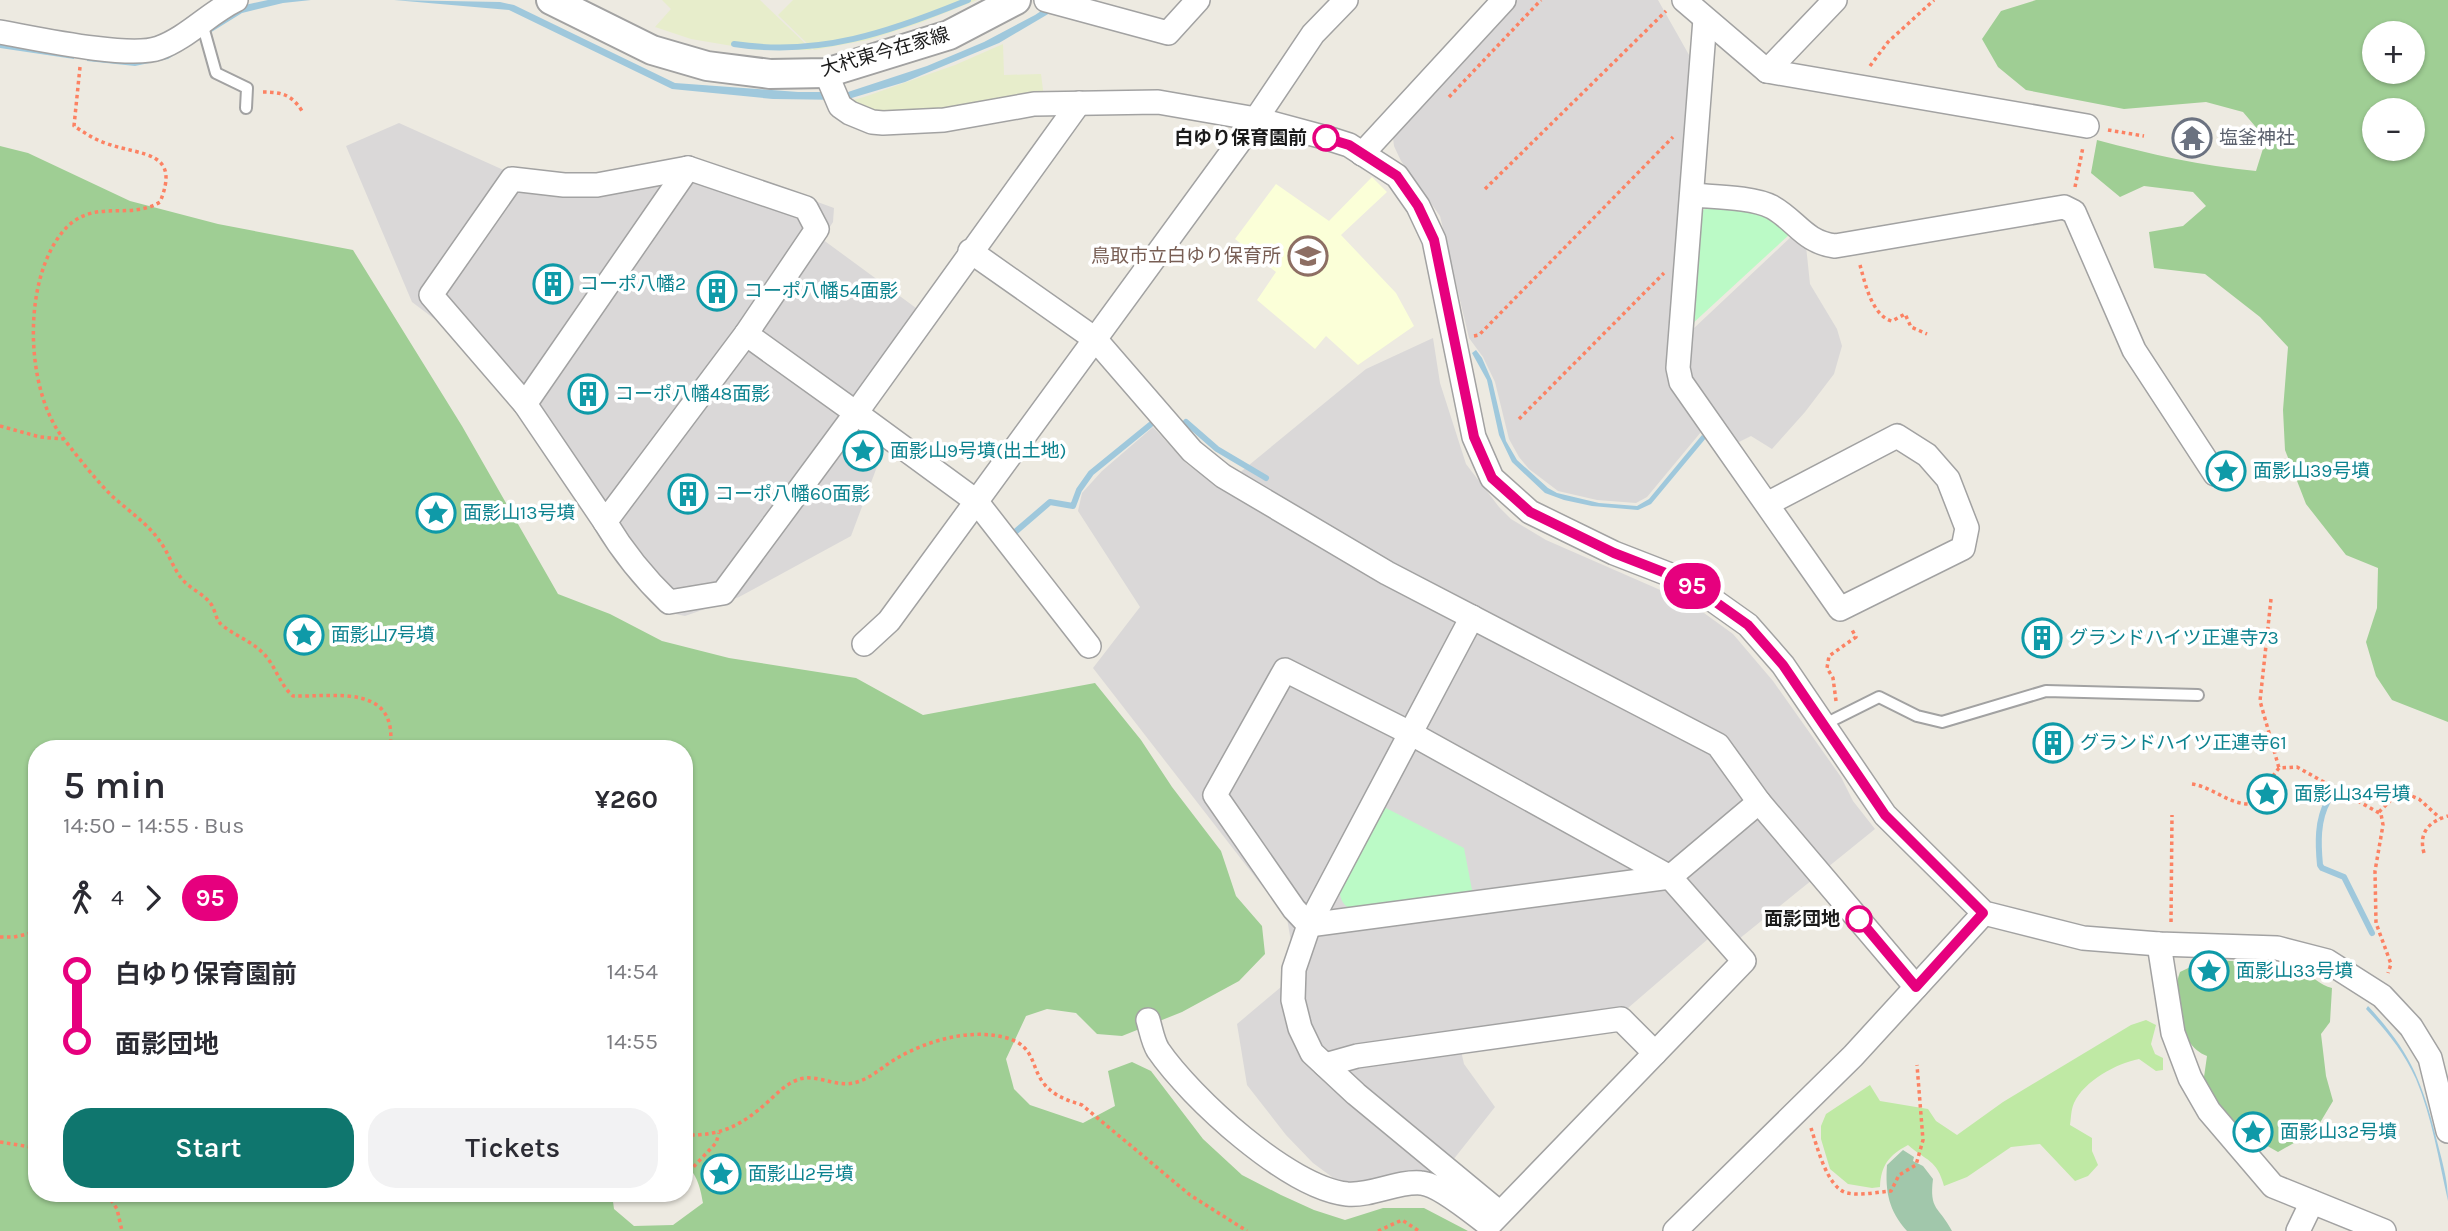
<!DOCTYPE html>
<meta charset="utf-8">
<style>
body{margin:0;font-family:Karla,"Noto Sans JP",sans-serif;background:#f2f2f3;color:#2b2b33;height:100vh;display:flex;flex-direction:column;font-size:26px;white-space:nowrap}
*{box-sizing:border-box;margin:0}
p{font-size:23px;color:#7c7c81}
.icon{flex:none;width:38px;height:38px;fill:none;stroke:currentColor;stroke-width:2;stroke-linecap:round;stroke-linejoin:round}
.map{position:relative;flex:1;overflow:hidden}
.panel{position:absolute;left:28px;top:740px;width:665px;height:462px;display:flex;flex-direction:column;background:#fff;border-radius:28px;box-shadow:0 2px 5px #0004}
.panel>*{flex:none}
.badge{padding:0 14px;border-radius:23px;font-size:24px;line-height:46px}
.tools{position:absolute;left:2362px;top:21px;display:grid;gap:14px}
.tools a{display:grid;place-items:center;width:63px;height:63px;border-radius:50%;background:#fff;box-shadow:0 2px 5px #0004;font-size:35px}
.map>.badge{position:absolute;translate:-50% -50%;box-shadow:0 0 0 4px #fff}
.legs{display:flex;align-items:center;gap:10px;height:77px;padding:0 35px;font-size:23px}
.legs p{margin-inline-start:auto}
.summary{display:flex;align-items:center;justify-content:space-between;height:119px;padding:0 35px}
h1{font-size:38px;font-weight:600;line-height:52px}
.primary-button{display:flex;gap:14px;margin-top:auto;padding:14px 35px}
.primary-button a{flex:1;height:80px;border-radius:28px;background:#0f766e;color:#fff;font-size:28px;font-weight:600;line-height:80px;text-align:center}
.primary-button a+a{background:#f2f2f3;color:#2b2b33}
ul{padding:0 35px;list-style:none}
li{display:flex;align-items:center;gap:24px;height:70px;font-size:26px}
li i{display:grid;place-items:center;width:10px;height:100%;margin:0 9px;background:currentColor}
li i::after{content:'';width:18px;height:18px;margin:-9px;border:5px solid;border-radius:50%;background:#fff}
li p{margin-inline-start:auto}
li:first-child i{background:linear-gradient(#0000 50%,currentColor 0)}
li:last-child i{background:linear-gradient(currentColor 50%,#0000 0)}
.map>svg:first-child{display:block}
.residential{fill:#dad8d8}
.education{fill:#fbffd8}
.farmland{fill:#e7edcb}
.grass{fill:#bfe9a4}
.forest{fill:#9fce94;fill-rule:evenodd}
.cemetery{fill:#a1c7ab}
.park{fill:#bbfac6}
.water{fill:#9fc8dc}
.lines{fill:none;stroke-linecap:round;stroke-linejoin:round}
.stream{stroke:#9fc8dc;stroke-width:6}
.service-casing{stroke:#a2a2a2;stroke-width:14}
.minor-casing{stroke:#a2a2a2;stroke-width:26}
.tertiary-casing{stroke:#a2a2a2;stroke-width:32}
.path{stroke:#fc8263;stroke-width:3.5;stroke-dasharray:3.5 3.5;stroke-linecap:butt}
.service{stroke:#fff;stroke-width:10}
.minor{stroke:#fff;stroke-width:23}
.tertiary{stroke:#fff;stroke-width:28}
.line-1-casing{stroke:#fff;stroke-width:16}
.line-1{stroke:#e6007e;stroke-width:10}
.stop-1-dot{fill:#fff;stroke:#e6007e;stroke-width:3.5}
.labels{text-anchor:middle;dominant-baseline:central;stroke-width:7;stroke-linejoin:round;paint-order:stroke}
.street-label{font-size:19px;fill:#1b1b1b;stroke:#fff}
.stop-label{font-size:19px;font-weight:bold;fill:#1b1b1b;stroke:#fff;text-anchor:end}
.worship-label{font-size:19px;fill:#5b616d;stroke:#fff;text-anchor:start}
.education-label{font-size:19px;fill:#785e54;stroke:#fff;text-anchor:end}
.culture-label{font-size:19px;fill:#0d838f;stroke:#fff;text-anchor:start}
</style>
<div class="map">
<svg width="2448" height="1231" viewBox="0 0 2448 1231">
<rect width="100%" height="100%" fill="#edeae1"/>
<g class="residential">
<polygon points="1514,0 1658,0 1693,62 1676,345 1793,235 1806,246 1810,284 1837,329 1842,346 1834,374 1805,412 1772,449 1751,436 1735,444 1717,417 1701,432 1647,497 1636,503 1597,500 1558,491 1529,469 1519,457 1509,439 1495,382 1483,357 1469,338 1440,216 1401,161 1394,146 1392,130"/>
<polygon points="399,123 508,172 599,176 697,158 834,208 833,222 822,239 916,308 863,385 866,433 884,448 851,536 739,597 685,616 661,611 623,569 508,399 449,330 412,302 346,146"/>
<polygon points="1433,338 1440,383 1466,464 1499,507 1511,519 1546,540 1674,596 1693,605 1733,634 1773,681 1841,777 1853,801 1875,829 1739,939 1708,939 1628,1008 1457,1033 1464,1064 1495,1107 1453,1160 1418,1176 1347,1188 1313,1163 1286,1135 1247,1085 1237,1024 1281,987 1291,942 1287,918 1093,668 1140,607 1078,511 1082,493 1102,471 1153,427 1187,464 1221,488 1366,369"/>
</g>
<polygon class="education" points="1372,177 1387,192 1341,235 1396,293 1414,326 1358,365 1326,336 1315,349 1257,300 1276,272 1235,239 1276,184 1329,221"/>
<g class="farmland">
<polygon points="662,0 760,0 812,50 756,50 691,39 655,27 671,9"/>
<polygon points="793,0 977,0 920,23 868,40 814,50 778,15"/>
<polygon points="1003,44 1004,75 1041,74 1044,98 883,118 845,102 864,97 955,65"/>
</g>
<path class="grass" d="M2146,1020L2156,1025L2151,1044L2155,1054L2163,1058V1070L2156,1071L2139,1059C2117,1063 2084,1081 2074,1103C2071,1109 2071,1119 2070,1125L2092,1138V1151L2098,1165L2088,1176L2075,1181L2040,1144L2011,1147L1967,1177L1944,1186C1937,1159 1926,1161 1908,1145C1889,1155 1881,1165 1880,1187L1872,1188L1848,1184L1830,1169L1821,1139V1126L1826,1114L1870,1085L1880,1101L1928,1109L1936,1121L1957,1135L2003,1102L2131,1025Z"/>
<g class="forest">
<path d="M2036,0H2448V722L2392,700L2376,676L2366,642L2377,608L2378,568L2346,555L2306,504L2285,450L2283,410L2288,347L2260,317L2205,274L2154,268L2149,232L2183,226L2206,206L2193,192L2144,186L2120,197L2091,173L2097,140C2150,154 2202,166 2256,171L2266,139L2243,112L2206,102L2124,109L2026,90L1998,67L1982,39L2001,11ZM2413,33V72H2375V33ZM2413,110V149H2375V110Z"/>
<path d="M0,146L28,153L130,201L218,224L353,250L462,426L558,594L610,614L662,641L729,658L856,678L923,715L1095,683L1141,740L1172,787L1221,851L1236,896L1262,926L1265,954L1239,981L1182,1012L1122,1036L1097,1034L1076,1013L1047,1009L1026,1016L1006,1059L1014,1089L1030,1105L1083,1123L1115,1106L1108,1071L1132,1062L1151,1071L1203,1139L1242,1175L1281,1195L1314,1210L1345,1220L1383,1208H1424L1468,1231H0ZM37,749H684V1165C697,1171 701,1191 703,1203L673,1225L634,1226L614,1209L612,1194H37Z"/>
<path d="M2207,959C2234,962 2279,962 2303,972C2314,977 2320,985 2332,988L2330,1022L2321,1034L2326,1076L2333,1101L2315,1131L2278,1152L2239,1130L2214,1103L2203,1084L2207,1056C2179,1046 2170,997 2180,972Z"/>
</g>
<path class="cemetery" d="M1903,1150L1914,1157L1913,1161L1923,1166L1933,1179C1929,1211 1939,1206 1952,1231H1907C1889,1211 1885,1192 1887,1165Z"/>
<g class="park">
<polygon points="1712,203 1768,213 1790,234 1691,325 1700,213"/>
<path d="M1384,807L1464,848L1473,895L1355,911C1343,906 1339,900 1340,887Z"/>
</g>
<g class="water">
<polygon points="268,0 311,0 283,3 242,13 168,59 135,66 87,61 87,55 136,59 245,5"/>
<polygon points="394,0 500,2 514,5 675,83 798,92 848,92 927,66 984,42 1035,15 1058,0 1072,0 999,43 905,82 845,100 773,99 672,89 509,10"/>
<polygon points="0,41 74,53 74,59 0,48"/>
<polygon points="1476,350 1482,358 1492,381 1506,441 1517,460 1548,488 1557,493 1599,503 1637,506 1649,499 1702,435 1706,438 1651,504 1638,510 1592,506 1564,500 1545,493 1512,462 1499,435 1487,380 1472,353"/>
<path d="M2368,1006C2411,1053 2422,1081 2437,1141C2442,1161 2448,1180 2448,1201C2439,1161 2432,1117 2416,1079C2404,1052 2386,1030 2366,1009Z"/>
</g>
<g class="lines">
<g class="stream">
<path d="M734,44C819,57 890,32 968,0"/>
<polyline points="1186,422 1217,449 1266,478"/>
<polyline points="1014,533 1050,502 1073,506 1079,490 1091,473 1150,425"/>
<path d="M2328,801C2317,820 2318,844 2320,865L2322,868L2344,877L2372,933"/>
</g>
<g class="service-casing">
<g id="service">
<polyline points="202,23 216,73 247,88 246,108"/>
<polyline points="1823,725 1879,697 1917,716 1942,722 2046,691 2198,695"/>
</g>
</g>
<g class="minor-casing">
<g id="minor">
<polyline points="1046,0 1168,33 1198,0"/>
<polyline points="1684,0 1767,71 2087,126"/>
<polyline points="1705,19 1678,368 1681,382 1840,609 1963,548 1967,528 1948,479 1927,455 1897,436 1767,504"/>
<path d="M0,32C34,38 129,59 159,48C187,38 209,13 236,0"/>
<polyline points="1767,71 1835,0"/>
<polyline points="826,73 840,106 850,113 872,122 883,123 944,120 1034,104 1158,102 1256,119 1327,138 1349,145 1397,176 1418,206 1434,240 1474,437 1492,478 1530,512 1614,553 1686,581 1748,625 1783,665 1885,815 1984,913 2083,938 2159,944 2277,948 2327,961 2382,996 2411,1027 2430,1058 2448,1131"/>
<polyline points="1079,103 856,413 976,501 1089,646"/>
<polyline points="1362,154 1504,0"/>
<polygon points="688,168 806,208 817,229 746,334 605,522 525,404 431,295 512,179 564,185 597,185"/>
<path d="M1692,195C1714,197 1753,197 1772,207C1797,221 1804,242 1835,246L2064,207L2074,212L2134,350L2215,474"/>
<polyline points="970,251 1095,339 1192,451 1223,476 1387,573 1718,745 1759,802 1916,987"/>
<polyline points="525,404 688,168"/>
<path d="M605,522C623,552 644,578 669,602L723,593L856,413L746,334"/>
<polyline points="864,644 889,621 1256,119 1313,34 1346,0"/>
<polyline points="1309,925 1670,877 1759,802"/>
<polyline points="1309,925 1472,617"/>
<polyline points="2159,944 2173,1033 2190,1078 2209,1111 2273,1186 2384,1231"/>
<path d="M1148,1020C1151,1030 1153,1042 1158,1050C1191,1098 1289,1188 1347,1194C1373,1196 1396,1181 1421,1183C1439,1184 1474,1214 1489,1225L1744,961L1670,877L1410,733L1285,670L1215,795L1294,909L1309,925L1294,969L1293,1000L1300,1028L1312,1053L1356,1094L1500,1213"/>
<polyline points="1325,1065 1357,1056 1621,1019 1655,1053"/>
<polyline points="1675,1231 1853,1056 1984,913"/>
<polyline points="2298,1231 2312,1202"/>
</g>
</g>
<g class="tertiary-casing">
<polyline id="tertiary" points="551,0 652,50 707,66 770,74 826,73 949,35 1016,0"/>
</g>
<g class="path">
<polyline points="1870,66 1888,42 1934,0"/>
<path d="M80,67L74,126C85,133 95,140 108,144C143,156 181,151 160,202C128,221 95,198 66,228C22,275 24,388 63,438C78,457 94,478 111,495C128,511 148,523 161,543C169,554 173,568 182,579C190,589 204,594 211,604C216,611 215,620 223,626C236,636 251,641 263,653C276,666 279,684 293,696C336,697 399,683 390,749"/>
<path d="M263,92C282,92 292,95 302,111"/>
<polyline points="1449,97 1541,0"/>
<polyline points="2108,130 2144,136"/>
<polyline points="2075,187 2083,147"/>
<polyline points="1485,189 1666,11"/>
<path d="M1860,265C1865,283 1872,316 1892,321L1905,314L1911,327L1927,334"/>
<polyline points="1474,336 1479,335 1673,137"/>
<polyline points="1519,419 1664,273"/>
<polyline points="0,426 40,437 63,439"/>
<polyline points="2271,599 2260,701 2279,768"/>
<polyline points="1836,701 1833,678 1827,668 1829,656 1856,637 1851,628"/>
<path d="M2192,784C2213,787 2229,805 2251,804L2279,768L2297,767L2381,814L2383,825L2375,871L2376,923L2391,964L2388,973"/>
<polyline points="2379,812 2397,794 2402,792 2419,799 2440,818"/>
<path d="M2424,853C2418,832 2430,821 2448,816"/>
<polyline points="2171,922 2172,815"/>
<polyline points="0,937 14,937 37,932"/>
<path d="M1811,1128C1817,1146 1827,1188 1847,1193C1861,1196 1877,1192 1891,1191L1899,1175L1916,1165L1923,1140L1917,1065"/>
<path d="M684,1135C723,1136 742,1125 770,1100C778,1092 789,1082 800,1079C817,1074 835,1087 853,1083C870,1080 884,1065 899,1057C929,1040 972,1028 1007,1038C1037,1047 1030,1068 1045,1085C1056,1097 1067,1100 1082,1105L1190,1195L1247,1231"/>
<polyline points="0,1142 37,1148"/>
<polyline points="684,1177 716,1143 719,1133"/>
<polyline points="107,1194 117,1209 122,1231"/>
<polyline points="1378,1231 1402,1220 1419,1231"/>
</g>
<use href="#service" class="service"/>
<use href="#minor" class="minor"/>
<use href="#tertiary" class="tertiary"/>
</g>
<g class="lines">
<g class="line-1-casing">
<polyline id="line-1" points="1326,138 1349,145 1397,176 1418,206 1434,240 1474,437 1492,478 1530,512 1614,553 1686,581 1748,625 1783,665 1885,815 1983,913 1916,987 1859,919"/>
</g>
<use href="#line-1" class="line-1"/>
</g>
<defs>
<g id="temple-ring" transform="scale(2.0125)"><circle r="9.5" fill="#fff" stroke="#6b7280" stroke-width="1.5"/><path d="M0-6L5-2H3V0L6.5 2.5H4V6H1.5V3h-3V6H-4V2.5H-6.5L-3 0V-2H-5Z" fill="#6b7280"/></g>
<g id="school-ring" transform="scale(2.0125)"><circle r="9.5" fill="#fff" stroke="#8d6e63" stroke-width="1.5"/><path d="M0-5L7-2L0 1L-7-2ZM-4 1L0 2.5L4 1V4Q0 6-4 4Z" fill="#8d6e63"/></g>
<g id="building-ring" transform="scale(2.0125)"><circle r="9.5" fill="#fff" stroke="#0f9aa8" stroke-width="1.5"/><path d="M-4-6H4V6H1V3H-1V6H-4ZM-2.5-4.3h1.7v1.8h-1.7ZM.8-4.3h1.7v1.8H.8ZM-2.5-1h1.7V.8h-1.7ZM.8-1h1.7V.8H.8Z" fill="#0f9aa8"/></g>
<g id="sight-ring" transform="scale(2.0125)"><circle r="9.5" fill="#fff" stroke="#0f9aa8" stroke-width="1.5"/><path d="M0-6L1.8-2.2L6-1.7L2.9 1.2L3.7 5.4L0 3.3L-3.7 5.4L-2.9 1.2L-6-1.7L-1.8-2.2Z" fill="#0f9aa8"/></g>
</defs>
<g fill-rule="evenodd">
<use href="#temple-ring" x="2192" y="138"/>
<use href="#school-ring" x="1308" y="256"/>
<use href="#building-ring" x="553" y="284"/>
<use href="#building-ring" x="717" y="291"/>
<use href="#building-ring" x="588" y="394"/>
<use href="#sight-ring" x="863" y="451"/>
<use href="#sight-ring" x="2226" y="471"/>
<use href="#building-ring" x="688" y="494"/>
<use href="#sight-ring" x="436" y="513"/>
<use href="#sight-ring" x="304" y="635"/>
<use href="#building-ring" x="2042" y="638"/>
<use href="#building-ring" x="2053" y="743"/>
<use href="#sight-ring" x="2267" y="794"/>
<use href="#sight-ring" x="2209" y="971"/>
<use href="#sight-ring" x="2253" y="1132"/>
<use href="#sight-ring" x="721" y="1174"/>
</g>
<g class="stop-1-dot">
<circle cx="1326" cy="138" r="12"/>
<circle cx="1859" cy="919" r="12"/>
</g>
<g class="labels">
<g class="street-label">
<text transform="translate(885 52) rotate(-16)">大杙東今在家線</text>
</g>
<g class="stop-label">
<text x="1307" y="138">白ゆり保育園前</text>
<text x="1840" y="919">面影団地</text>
</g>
<g class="worship-label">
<text x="2219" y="138">塩釜神社</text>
</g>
<g class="education-label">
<text x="1281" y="256">鳥取市立白ゆり保育所</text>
</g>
<g class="culture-label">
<text x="580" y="284">コーポ八幡2</text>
<text x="744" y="291">コーポ八幡54面影</text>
<text x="615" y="394">コーポ八幡48面影</text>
<text x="890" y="451">面影山9号墳(出土地)</text>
<text x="2253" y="471">面影山39号墳</text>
<text x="715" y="494">コーポ八幡60面影</text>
<text x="463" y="513">面影山13号墳</text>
<text x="331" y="635">面影山7号墳</text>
<text x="2069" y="638">グランドハイツ正連寺73</text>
<text x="2080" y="743">グランドハイツ正連寺61</text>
<text x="2294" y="794">面影山34号墳</text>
<text x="2236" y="971">面影山33号墳</text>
<text x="2280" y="1132">面影山32号墳</text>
<text x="748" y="1174">面影山2号墳</text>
</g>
</g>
</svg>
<div class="tools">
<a>+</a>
<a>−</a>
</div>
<b class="badge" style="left:1692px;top:586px;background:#e6007e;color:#fff">95</b>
<section class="panel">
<div class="summary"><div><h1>5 min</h1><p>14:50 – 14:55 · Bus</p></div><b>¥260</b></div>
<div class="legs"><svg class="icon" aria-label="walk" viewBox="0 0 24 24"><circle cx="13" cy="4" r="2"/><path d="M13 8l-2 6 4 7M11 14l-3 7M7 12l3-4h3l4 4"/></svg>4<svg class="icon" aria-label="forward" viewBox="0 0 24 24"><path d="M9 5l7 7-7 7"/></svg><b class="badge" style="background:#e6007e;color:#fff">95</b></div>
<ul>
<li><i style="color:#e6007e"></i><b>白ゆり保育園前</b><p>14:54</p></li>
<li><i style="color:#e6007e"></i><b>面影団地</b><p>14:55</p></li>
</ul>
<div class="primary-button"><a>Start</a><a>Tickets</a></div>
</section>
</div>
